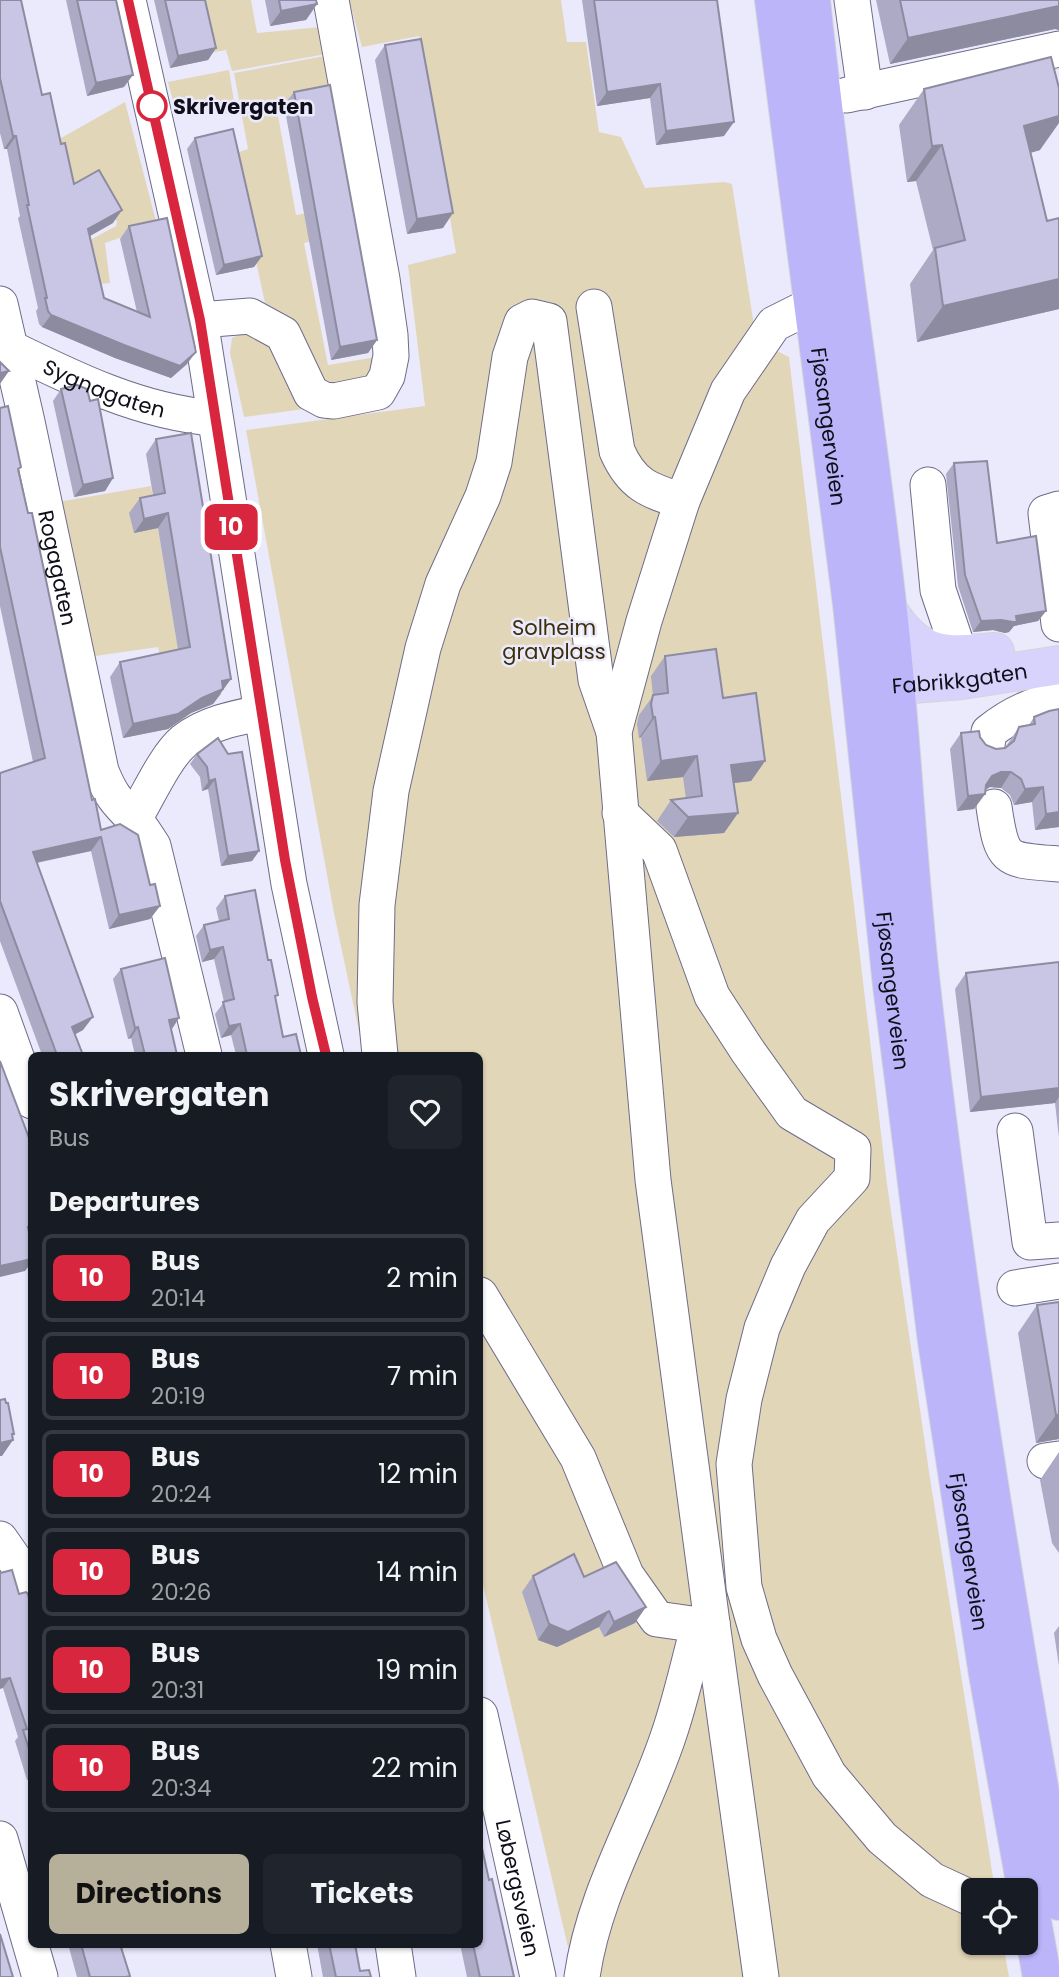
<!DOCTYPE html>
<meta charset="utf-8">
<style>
body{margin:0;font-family:Poppins,sans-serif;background:#20242c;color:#f1f3f6;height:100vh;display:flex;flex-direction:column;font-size:26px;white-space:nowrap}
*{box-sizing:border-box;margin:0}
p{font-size:23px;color:#9ea1a6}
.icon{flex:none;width:38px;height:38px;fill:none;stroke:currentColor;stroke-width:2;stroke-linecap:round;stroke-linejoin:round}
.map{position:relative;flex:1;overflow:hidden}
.drawer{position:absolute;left:28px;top:1052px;width:455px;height:896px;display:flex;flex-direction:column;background:#171b24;border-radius:10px;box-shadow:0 2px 5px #0004}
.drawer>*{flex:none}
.badge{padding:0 14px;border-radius:10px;font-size:24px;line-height:46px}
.tools{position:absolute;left:961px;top:1878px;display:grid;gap:14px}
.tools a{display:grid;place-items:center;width:77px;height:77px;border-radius:10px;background:#171b24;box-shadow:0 2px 5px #0004;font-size:35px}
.map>.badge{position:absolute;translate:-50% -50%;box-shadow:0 0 0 4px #fff}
h2{padding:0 21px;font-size:26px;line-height:63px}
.round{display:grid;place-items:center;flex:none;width:74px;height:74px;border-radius:10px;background:#20242c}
.overview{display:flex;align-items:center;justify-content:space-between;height:119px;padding:0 21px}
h1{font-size:33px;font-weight:700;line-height:52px}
.action{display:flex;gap:14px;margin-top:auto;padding:14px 21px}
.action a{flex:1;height:80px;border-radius:10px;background:#b6af9a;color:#111;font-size:28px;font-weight:700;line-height:80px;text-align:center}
.action a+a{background:#20242c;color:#f1f3f6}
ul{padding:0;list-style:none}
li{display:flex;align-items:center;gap:21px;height:88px;margin:0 14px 10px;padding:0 7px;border:4px solid #363941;border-radius:10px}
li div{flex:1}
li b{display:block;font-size:26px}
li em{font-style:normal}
li .badge{min-width:77px;font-weight:700;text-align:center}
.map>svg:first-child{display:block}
.green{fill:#e2d6b8}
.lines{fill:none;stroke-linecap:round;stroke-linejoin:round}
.minor-casing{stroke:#6e6c87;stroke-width:37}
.major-casing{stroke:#d4d4d6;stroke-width:40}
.highway-casing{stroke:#d4d4d6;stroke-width:40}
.minor{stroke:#fff;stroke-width:35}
.major{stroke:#d7d3fc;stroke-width:38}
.highway{stroke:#bcb5fa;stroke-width:38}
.wall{fill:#acaac4}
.shaded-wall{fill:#8c8ba0}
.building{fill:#c8c6e4;stroke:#8c8ba0;stroke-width:2}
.line-casing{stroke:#fff;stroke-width:16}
.line{stroke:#d7263d;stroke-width:10}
.stop-dot{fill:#fff;stroke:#d7263d;stroke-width:3.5}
.labels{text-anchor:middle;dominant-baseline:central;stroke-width:5;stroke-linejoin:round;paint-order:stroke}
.stop-label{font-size:21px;font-weight:bold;fill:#100f19;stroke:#ebeafd;text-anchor:start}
.street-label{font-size:21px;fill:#100f19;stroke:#ebeafd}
.park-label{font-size:21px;fill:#3c2f08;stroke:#ebeafd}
</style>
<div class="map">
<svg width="1059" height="1977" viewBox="0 0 1059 1977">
<rect width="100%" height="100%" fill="#ebeafd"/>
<g class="green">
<polygon points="197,0 251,0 257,33 321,27 326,54 232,71 226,50 209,53"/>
<polygon points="349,0 561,0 567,42 586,42 599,132 621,137 645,188 724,182 732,184 754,326 777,351 789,357 887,1184 930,1478 995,1890 973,1890 973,1942 1003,1943 1009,1977 575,1977 480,1572 480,1055 364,1055 334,913 246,430 425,406 408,265 456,253 419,36 362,47"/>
<polygon points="330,55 333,93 281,102 277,110 296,215 352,206 356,231 304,243 328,365 370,358 380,354 369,376 329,389 314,379 291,317 265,303 233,154 248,149 234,73"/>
<polygon points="229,70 236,114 176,112 168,82"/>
<polygon points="125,102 157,225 105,243 110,283 92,285 83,244 116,226 117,222 91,177 65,190 54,142"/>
<polygon points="248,331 261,335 319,407 244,417 230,353 232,338"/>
<polygon points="151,486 181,667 163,670 158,647 88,657 58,502"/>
</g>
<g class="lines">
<g class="minor-casing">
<g id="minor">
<polyline points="128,0 200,320 289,884 326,1055"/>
<polyline points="852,0 865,92"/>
<polyline points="847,95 1059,49"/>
<path id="s1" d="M0,304L27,422L101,771C110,794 116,801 133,818C141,826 147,837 153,846L204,1055"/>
<path d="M594,307L617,451C632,485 648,490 682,501"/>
<polyline points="200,320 250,316 283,334 311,393 324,400 334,401 378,392 387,376 391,356 390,335 382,279 331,0"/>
<path id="s2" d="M0,343C67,376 138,412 214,418"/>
<polyline points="928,485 938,590 960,655 962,680"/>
<polyline points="1059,509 1046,513 1059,624"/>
<path d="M987,745L989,732C1010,715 1032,704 1059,700"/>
<path d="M994,807C1002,862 1005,860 1059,864"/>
<polyline points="620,813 659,850 712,996 747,1050 792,1113 853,1149 852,1178 813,1220 788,1266 762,1328 744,1399 734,1464 744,1587 759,1639 775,1675 829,1775 882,1838 932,1880 973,1899"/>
<path d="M134,819C148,796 165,757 184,741C205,724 235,718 261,713"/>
<polyline points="0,1012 32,1101"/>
<polyline points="380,1055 375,1002 377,905 391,791 423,648 443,584 483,496 494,462 510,357 522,322 532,317 549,321 596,680 614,732"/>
<polyline points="1015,1131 1030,1242 1059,1240"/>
<polyline points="1015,1288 1059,1281"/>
<polyline points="480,1295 578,1458 626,1575 657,1619 699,1625 712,1623 653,1180 614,732 644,621 682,501 728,391 774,324 814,304"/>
<polyline points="1045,1461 1059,1459"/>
<polyline points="0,1539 23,1572 32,1589"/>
<polyline points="712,1623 761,1977"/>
<path id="s3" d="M480,1715L538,1977"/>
<polyline points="0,1839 40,1977"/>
<polyline points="288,1944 294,1977"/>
<polyline points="393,1944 398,1977"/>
<path d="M582,1977C594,1891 642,1816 669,1734C681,1699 689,1661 699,1625"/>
</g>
</g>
<g class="major-casing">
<g id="major">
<path d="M888,610C917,658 943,657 995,652"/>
<path id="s4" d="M862,688L962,680L1059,665"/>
</g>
</g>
<g class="highway-casing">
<g id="highway">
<path id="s5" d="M774,0L852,604L892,985L937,1341L988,1674L1042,1977"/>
<path d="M811,0C832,205 865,408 888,612C902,737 907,862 921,986C956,1293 1005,1597 1059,1901"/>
</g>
</g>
<use href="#minor" class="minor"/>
<use href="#major" class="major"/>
<use href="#highway" class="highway"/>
</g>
<g class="wall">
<polygon points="0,0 42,95 61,144 74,184 113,223 90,236 104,298 137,312 120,239 129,226 187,364 171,378 115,358 42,327 39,324 36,311 38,308 18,218 20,216 7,149 4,149 0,133"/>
<polygon points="66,0 116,0 124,87 87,96"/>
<polygon points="154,0 205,0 216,48 208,60 170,68"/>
<polygon points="265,0 316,0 317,4 306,20 270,26"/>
<polygon points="582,0 717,0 724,136 656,145 650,98 597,106"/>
<polygon points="876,0 1059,0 1059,30 1055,29 890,64"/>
<polygon points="385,45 443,228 407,234 375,60"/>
<polygon points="924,89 1040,150 1030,153 1047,221 1059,218 1059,309 917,342 910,284 933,250 916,181 907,182 899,125"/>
<polygon points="294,92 377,340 368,353 331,360 284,105"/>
<polygon points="195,138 262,256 254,267 216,275 187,149"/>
<polygon points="61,389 90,401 113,478 105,491 74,497 53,401"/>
<polygon points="0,408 18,470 92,800 101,830 150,885 160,906 150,919 109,929 91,851 37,863 83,1030 75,1034 83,1055 42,1055 0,941 0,773 33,762 0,606"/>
<polygon points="156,439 221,694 213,704 191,713 168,729 123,738 110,677 120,662 178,650 158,528 134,533 129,513 140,498 153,495 146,454"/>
<polygon points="954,463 997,543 1046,611 1038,621 1014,626 1009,632 1005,633 993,630 973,632 958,586 946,474"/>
<polygon points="665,656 723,698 765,761 751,781 734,783 738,813 724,833 674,837 657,821 671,800 686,799 683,777 647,781 641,737 639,738 637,724 639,715 653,696 651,676"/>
<polygon points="1059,709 1059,827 1035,830 1032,802 1014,805 1010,795 1001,788 990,787 985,790 985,794 974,809 957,811 950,749 961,733 980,737 986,745 996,749 1005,748 1019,727 1029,725 1034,717"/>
<polygon points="218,738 259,851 252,861 221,866 208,789 202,791 200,777 190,764 197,754"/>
<polygon points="225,896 275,1000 283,1037 301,1055 236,1055 231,1035 221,1038 215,1014 224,1002 214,959 202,962 196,936 204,925 219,921 216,908"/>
<polygon points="1059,962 1059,1138 1055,1103 970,1112 955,989 966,973"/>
<polygon points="121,969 171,1029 177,1055 135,1055 131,1038 128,1039 113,979"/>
<polygon points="1059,1302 1059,1439 1036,1443 1018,1333 1037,1305"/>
<polygon points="1059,1452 1059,1553 1052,1543 1040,1480"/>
<polygon points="533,1576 584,1577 635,1623 604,1637 599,1627 557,1647 538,1640 522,1592"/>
<polygon points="19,1594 32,1610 32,1779 27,1780 15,1741 18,1737 3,1688"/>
<polygon points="1059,1626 1059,1666 1054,1633"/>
<polygon points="68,1944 120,1944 129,1977 77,1977"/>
<polygon points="317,1944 355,1944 360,1971 371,1977 323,1977"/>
<polygon points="460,1944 480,1944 514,1977 467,1977"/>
</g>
<g class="shaded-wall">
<polygon points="317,4 306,20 270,26 281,11"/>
<polygon points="1059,6 1059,30 1055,29 890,64 908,38"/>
<polygon points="216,48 208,60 170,68 178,56"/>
<polygon points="133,75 124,87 87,96 96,83"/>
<polygon points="660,84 650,98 597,106 607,92"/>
<polygon points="1059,116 1059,123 1040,150 999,162 1024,126"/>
<polygon points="734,122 724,136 656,145 666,131"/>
<polygon points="13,136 16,136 7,149 4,149"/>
<polygon points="942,145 916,181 907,182 932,146"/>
<polygon points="122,210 113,223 79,242 88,229"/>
<polygon points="453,213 443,228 407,234 417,219"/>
<polygon points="262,256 254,267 216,275 224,265"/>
<polygon points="1059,279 1059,309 917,342 943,306"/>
<polygon points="51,315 196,352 187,364 171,378 115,358 42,327"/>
<polygon points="377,340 368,353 331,360 340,347"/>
<polygon points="9,371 0,384 0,373"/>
<polygon points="113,478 105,491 74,497 83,485"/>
<polygon points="168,513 158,528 134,533 144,519"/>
<polygon points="1046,611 1038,621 1014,626 1009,632 1005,633 993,630 973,632 981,621"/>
<polygon points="231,679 213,704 191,713 168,729 123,738 133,724 222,681"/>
<polygon points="653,717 655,717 641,737 639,738"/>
<polygon points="697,756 683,777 647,781 661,761"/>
<polygon points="765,761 751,781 717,785 731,765"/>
<polygon points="1001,772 1011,772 1001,788 990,787 981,792 992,776"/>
<polygon points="215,779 208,789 202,791 209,781"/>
<polygon points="1043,787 1032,802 1014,805 1025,789"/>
<polygon points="985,794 974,809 957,811 968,796"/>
<polygon points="1059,812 1059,827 1035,830 1046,814"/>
<polygon points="738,813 724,833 674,837 688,817"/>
<polygon points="101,837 91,851 24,865 33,852"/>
<polygon points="259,851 252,861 221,866 228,856"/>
<polygon points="160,906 150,919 109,929 119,915"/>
<polygon points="223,947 214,959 202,962 210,950"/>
<polygon points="93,1017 83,1030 63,1041 72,1027"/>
<polygon points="179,1018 172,1029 169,1020"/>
<polygon points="240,1024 231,1035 221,1038 229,1026"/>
<polygon points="138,1027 131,1038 128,1039 135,1028"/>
<polygon points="1059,1088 1059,1097 1055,1103 970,1112 981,1097"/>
<polygon points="28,1227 32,1227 32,1238 19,1240"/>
<polygon points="32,1259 32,1262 25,1271 0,1277 0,1266"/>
<polygon points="1056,1415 1059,1415 1059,1439 1036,1443"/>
<polygon points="12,1434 14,1434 9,1441 13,1440 2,1456 0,1456 0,1443"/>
<polygon points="646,1607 635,1623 604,1637 614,1622"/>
<polygon points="609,1611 599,1627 557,1647 538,1640 549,1624"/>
<polygon points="10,1678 3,1688 0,1689 0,1680"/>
</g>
<g class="building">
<polygon points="0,0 21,0 42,95 50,93 61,144 65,143 74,184 99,170 122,210 88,229 104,298 150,317 129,226 167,218 196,352 180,366 124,345 51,315 48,311 45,298 47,298 27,205 29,205 16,136 13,136 0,78"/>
<polygon points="77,0 116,0 133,75 96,83"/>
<polygon points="165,0 205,0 216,48 178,56"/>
<polygon points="279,0 316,0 317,4 281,11"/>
<polygon points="594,0 717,0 734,122 666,131 660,84 607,92"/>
<polygon points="900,0 1059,0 1059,6 908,38"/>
<polygon points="421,39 453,213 417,219 385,45"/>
<polygon points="1051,57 1059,88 1059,116 1024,126 1047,221 1059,218 1059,279 943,306 935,248 965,240 942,145 932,146 924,89"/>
<polygon points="330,85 377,340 340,347 294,92"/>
<polygon points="233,129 262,256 224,265 195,138"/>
<polygon points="0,362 9,371 0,373"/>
<polygon points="77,385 87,389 90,401 98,399 113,478 83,485 61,389"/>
<polygon points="8,406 21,467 18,469 28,513 32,513 92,800 95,799 101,830 120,824 138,835 150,885 155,884 160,906 119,915 101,837 33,852 93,1017 72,1027 83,1055 57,1055 0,901 0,773 45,758 0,547 0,408"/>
<polygon points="191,433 231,679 222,681 223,689 202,698 178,714 133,724 120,662 190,647 168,513 144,519 140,498 165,493 156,439"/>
<polygon points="987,461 997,543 1036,536 1046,611 1016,616 1017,622 1013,622 1001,620 981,621 965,575 954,463"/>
<polygon points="716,649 723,698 756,693 765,761 731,765 738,813 688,817 671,800 702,796 697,756 661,761 655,717 653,717 651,704 653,695 668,693 665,656"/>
<polygon points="1059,709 1059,812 1046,814 1043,787 1025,789 1021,779 1011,772 1001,772 992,776 986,785 985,794 968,796 961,733 979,731 980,737 986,745 996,749 1005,748 1014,741 1019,727 1035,724 1034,717 1049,711"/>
<polygon points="218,738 228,754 242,752 259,851 228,856 215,779 209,781 207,767 197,754"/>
<polygon points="255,890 268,960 271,960 278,995 275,996 283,1037 296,1034 301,1055 247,1055 240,1024 229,1026 223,1002 234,999 223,947 210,950 204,925 229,919 225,896"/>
<polygon points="165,958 179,1018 169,1020 177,1055 145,1055 138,1027 135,1028 121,969"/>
<polygon points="1059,962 1059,1088 981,1097 966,973"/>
<polygon points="0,1061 32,1146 32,1227 28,1227 32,1246 32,1259 0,1266"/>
<polygon points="1059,1302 1059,1415 1056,1415 1037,1305"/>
<polygon points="5,1399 6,1403 8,1403 14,1434 12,1434 13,1440 0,1443 0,1400"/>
<polygon points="574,1554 584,1577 616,1562 646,1607 614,1622 609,1611 568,1632 549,1624 533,1576"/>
<polygon points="12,1570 19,1594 26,1592 28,1594 32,1610 32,1759 23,1730 27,1729 10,1678 0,1680 0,1573"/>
<polygon points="480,1839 489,1880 492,1879 514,1977 480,1977 473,1944 480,1944"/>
<polygon points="0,1934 13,1977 0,1977"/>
<polygon points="81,1944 120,1944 130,1976 126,1977 90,1977"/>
<polygon points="329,1944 355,1944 360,1971 369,1970 371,1977 336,1977"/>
</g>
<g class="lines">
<g class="line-casing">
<polyline id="line" points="128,0 200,320 285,860 312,997 326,1055"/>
</g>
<use href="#line" class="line"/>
</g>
<circle class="stop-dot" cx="152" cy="106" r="14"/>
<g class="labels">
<g class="stop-label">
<text x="173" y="106">Skrivergaten</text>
</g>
<g class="street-label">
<text stroke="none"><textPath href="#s2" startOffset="114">Sygnagaten</textPath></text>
<text stroke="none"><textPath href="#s5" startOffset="430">Fjøsangerveien</textPath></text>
<text stroke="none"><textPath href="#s1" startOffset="270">Rogagaten</textPath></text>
<text stroke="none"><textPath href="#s4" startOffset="98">Fabrikkgaten</textPath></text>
<text stroke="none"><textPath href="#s5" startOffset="998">Fjøsangerveien</textPath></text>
<text stroke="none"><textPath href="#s5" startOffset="1564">Fjøsangerveien</textPath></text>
<text stroke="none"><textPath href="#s3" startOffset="177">Løbergsveien</textPath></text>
</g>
<g class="park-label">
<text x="554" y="627">Solheim<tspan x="554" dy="24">gravplass</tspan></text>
</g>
</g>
</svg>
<div class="tools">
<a><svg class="icon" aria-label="locate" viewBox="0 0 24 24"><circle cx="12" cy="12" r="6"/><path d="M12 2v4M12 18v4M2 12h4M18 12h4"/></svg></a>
</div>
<b class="badge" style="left:231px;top:527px;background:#d7263d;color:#fff">10</b>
<section class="drawer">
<div class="overview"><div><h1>Skrivergaten</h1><p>Bus</p></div><a class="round"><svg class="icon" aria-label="heart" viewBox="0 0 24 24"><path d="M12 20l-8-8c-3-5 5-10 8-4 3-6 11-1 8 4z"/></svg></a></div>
<h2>Departures</h2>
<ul>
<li><span class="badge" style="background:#d7263d;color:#fff">10</span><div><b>Bus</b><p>20:14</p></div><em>2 min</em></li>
<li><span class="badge" style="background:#d7263d;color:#fff">10</span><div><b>Bus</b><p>20:19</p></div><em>7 min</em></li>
<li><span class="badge" style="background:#d7263d;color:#fff">10</span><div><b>Bus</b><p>20:24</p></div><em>12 min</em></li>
<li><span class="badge" style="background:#d7263d;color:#fff">10</span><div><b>Bus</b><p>20:26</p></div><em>14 min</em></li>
<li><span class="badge" style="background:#d7263d;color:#fff">10</span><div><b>Bus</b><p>20:31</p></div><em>19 min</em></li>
<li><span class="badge" style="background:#d7263d;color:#fff">10</span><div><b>Bus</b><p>20:34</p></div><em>22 min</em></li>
</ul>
<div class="action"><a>Directions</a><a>Tickets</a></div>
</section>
</div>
